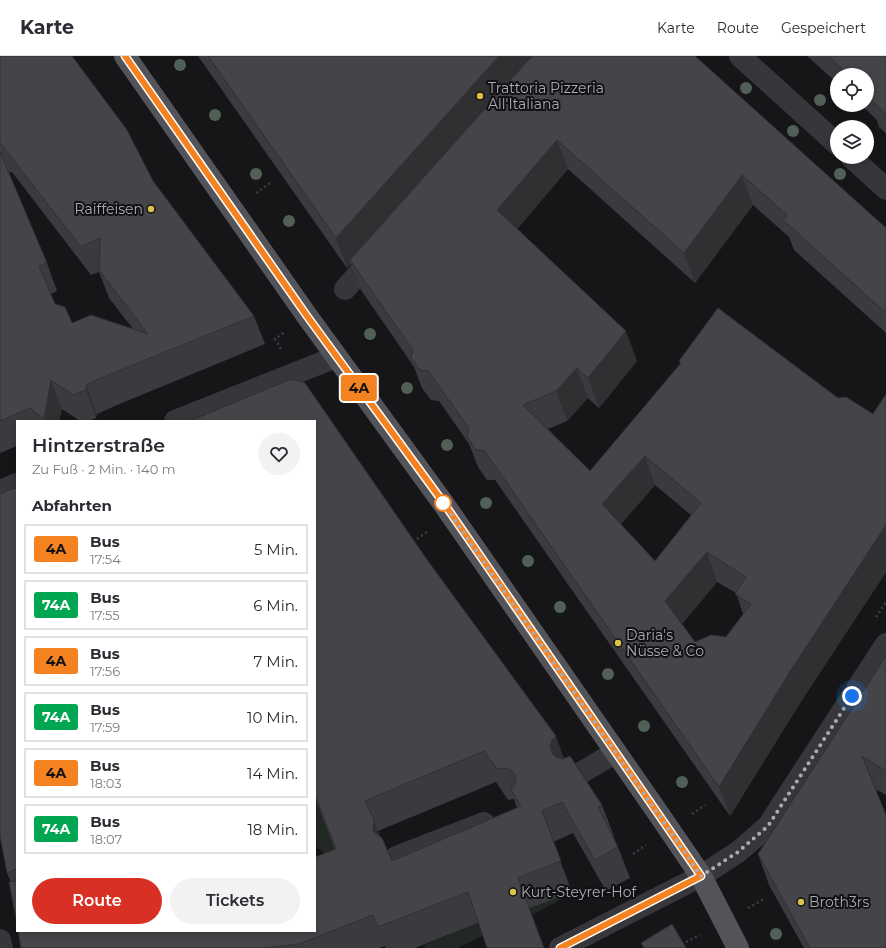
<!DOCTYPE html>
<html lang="de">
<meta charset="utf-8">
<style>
body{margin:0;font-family:Montserrat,sans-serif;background:#f2f2f3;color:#2b2b33;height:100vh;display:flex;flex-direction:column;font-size:15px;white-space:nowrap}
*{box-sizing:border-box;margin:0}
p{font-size:13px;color:#7c7c81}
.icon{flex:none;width:22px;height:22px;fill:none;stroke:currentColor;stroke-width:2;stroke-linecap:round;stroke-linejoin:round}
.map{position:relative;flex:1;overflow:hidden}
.side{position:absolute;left:16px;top:364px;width:300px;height:512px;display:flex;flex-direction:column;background:#fff;border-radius:0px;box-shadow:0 2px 6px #0003}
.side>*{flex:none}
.badge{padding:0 8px;border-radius:3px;font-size:14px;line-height:26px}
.controls{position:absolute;left:830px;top:12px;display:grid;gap:8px}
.controls a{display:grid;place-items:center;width:44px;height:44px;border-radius:50%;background:#fff;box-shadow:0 2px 6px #0003;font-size:20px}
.you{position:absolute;width:20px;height:20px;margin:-10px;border:3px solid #fff;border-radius:50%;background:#1a73e8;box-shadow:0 0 0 6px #1a73e833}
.map>.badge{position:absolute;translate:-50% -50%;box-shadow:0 0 0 2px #fff}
h2{padding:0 16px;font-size:15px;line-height:36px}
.round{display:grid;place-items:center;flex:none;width:42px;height:42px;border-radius:21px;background:#f2f2f3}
.summary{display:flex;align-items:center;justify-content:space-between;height:68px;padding:0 16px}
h1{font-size:19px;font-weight:600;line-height:30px}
.primary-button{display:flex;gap:8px;margin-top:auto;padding:8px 16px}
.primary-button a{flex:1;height:46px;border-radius:24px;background:#d93025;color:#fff;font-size:16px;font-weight:600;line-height:46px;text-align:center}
.primary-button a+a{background:#f2f2f3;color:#2b2b33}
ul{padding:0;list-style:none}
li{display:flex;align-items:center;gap:12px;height:50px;margin:0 8px 6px;padding:0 8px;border:2px solid #e1e1e2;border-radius:0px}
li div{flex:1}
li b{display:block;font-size:15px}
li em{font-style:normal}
li .badge{min-width:44px;font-weight:700;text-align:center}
header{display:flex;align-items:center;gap:24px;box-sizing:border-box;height:56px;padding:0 20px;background:#fff;border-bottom:1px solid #e1e1e2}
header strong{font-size:19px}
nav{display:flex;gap:22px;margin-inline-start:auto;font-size:14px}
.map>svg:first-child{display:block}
.green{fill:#222824}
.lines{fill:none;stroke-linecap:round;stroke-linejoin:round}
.path{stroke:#3d3e42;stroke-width:2.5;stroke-dasharray:2 3;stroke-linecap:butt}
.minor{stroke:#37373b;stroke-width:22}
.major{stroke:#53545a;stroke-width:22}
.tree{fill:#516056}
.wall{fill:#3b3b3f;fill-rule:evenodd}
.shaded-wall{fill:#303033}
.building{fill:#454549;stroke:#303033;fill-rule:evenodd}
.line-casing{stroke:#fff;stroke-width:9}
.line{stroke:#f58220;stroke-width:6}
.walk{stroke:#a9abb5;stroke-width:4;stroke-dasharray:0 7.2}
.poi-dot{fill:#dac34a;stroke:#111012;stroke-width:1.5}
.stop-dot{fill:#fff;stroke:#f58220;stroke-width:2}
.labels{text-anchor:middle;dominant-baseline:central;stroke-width:4;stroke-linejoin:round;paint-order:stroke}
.poi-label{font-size:14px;fill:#a9abb5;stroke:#111012;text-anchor:start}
</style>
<header>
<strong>Karte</strong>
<nav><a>Karte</a><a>Route</a><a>Gespeichert</a></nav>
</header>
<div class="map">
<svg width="886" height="892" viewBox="0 0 886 892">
<rect width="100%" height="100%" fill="#161517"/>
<g class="green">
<polygon points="315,741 342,811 315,790"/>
<polygon points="564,829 568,837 567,840 532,859 527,845"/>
<polygon points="478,867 483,880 457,892 426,892 424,889"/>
</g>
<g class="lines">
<g class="path">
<polyline points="256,137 270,127"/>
<polyline points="281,293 275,283 285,276"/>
<polyline points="417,483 428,475"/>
<polyline points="876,561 886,546"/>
<polyline points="692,758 705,749"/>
<polyline points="633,798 646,789"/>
<polyline points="748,852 764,843"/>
<polyline points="686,886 700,879"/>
</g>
<g class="minor">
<polyline points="740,0 837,88"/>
<polyline points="851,101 886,133"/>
<polyline points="345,233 375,199"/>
<polyline points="175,365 336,301"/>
<polyline points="0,435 17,428"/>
<polyline points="574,721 616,696"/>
<polyline points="396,801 484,767"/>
<polyline points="0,884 2,892"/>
<polyline points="560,892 701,820 738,796 768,770 886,588"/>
</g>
<polyline class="major" points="125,0 307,260 443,447 658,757 701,820 738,892"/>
</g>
<g class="tree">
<circle cx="180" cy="9" r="6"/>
<circle cx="746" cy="32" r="6"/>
<circle cx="820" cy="44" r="6"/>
<circle cx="215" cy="59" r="6"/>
<circle cx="793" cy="75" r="6"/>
<circle cx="256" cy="118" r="6"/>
<circle cx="840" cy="118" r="6"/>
<circle cx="289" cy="165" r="6"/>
<circle cx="370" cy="278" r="6"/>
<circle cx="407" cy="332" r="6"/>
<circle cx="447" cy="389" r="6"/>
<circle cx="486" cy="447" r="6"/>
<circle cx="528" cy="505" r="6"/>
<circle cx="560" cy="551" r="6"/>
<circle cx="608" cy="618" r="6"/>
<circle cx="644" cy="670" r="6"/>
<circle cx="682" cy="726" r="6"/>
<circle cx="776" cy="878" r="6"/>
</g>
<g class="wall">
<path d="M0,0L153,125L254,260L265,288L117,349L97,358L96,362L89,365H80L62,353L59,365H17V390L0,397ZM12,116L91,219L99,216L109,242L133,273L72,267L55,248L51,238L57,235L47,207L9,117Z"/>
<path d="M198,0H695L886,172V277L794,194L789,181L753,149L695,227L568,113L517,173L637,305L599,352L588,342L567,365L548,373L590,415L680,308L679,305L838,342L873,358L886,338V516L802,644L730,760L495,424H487L478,411L469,388L439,345L431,344L422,332L414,311L361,234L351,208L347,212ZM655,429L691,459L655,505L621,468ZM717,526L736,537L743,558L726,581L695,586L682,568Z"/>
<polygon points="807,0 886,0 886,77 879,71 877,64 861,49 867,49 867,19 837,19 837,27"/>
<path d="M291,323L564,702L602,749L614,780H613L618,791L630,822L606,835L573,777L553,786L572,836L530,852L478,867L415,892H385V890L379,892H21L315,875L335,794L315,742V365ZM496,726L508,744L514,743L517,752L392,805L380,781L378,775Z"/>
<polygon points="17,431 17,868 11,826 7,817"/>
<polygon points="886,600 886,739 875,733 886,892 804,892 769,829 758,798"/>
</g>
<g class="shaded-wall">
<polygon points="499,0 536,0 350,204 351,208 347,212 336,182"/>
<polygon points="557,84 568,113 508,184 497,154"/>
<polygon points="742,119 753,149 695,227 684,197"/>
<polygon points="626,275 637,305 599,352 588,322"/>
<polygon points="577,312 588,342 567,365 556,335"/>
<polygon points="51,324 62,353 59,365 44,365 44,363"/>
<polygon points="86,329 97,358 96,362 86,334"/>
<polygon points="645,400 655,429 613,477 602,448"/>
<polygon points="886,469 886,516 802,644 730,760 719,731 791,614"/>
<polygon points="707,496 717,526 676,575 665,545"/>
<polygon points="556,680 567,711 552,697 550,690 552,684"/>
<polygon points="374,764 385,795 373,775"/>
</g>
<g class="building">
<polygon points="0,0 72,0 127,74 153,125 254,260 106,320 86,329 86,334 73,339 51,324 44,363 30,352 0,365 0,96 47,207 39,210 55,248 65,251 72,267 91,259 148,278 99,214 100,182 81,191 1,88 0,88"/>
<polygon points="208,0 499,0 336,182"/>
<path d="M532,0H695L886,172V257L783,164L787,159L742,119L684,197L557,84L497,154L626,275L588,322L577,312L556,335L523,349L590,415L681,307L679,305L718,252L838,342L846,341L873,358L886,338V469L791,614L719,731L484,394H476L467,381L469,372L428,315L420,314L411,302L413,294L350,204ZM645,400L701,447L655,505L602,448ZM707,496L746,521L735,538L751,548L726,581L711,579L695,586L665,545Z"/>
<polygon points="828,0 886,0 886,58 869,42 871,40 867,36 867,19 849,19"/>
<path d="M291,323L305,327L428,505L556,680L552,684L550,690L552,697L556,701L563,703L570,700L602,749L598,751L618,791L595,804L562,746L542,755L561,805L518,822L544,892H487L468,836L378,871L373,859L299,888L266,892H21L18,875H315V801L336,793L315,739V365H190ZM484,695L497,713L506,712L511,714L515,719L516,726L511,734L521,750L392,805L382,782L373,775L374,764L365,745Z"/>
<polygon points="17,431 17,813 7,817 0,780 0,438"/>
<polygon points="886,600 886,715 862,700 886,759 886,892 810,892 758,798"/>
<polygon points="17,825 17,868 9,826"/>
<polygon points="672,868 686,892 644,892 641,887"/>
</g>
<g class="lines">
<g class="line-casing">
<polyline id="line" points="125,0 307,260 443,446 701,820 560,892"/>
</g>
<use href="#line" class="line"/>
<polyline class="walk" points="443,447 701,820 738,796 768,770 852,640"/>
</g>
<g class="poi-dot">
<circle cx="480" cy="40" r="4"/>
<circle cx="151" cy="153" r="4"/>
<circle cx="618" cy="587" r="4"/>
<circle cx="513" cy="836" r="4"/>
<circle cx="801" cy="846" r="4"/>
</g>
<circle class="stop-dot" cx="443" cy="447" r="8"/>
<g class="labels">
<g class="poi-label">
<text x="488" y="32">Trattoria Pizzeria<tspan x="488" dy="16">All'Italiana</tspan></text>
<text x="143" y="153" text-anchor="end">Raiffeisen</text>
<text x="626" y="579">Daria's<tspan x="626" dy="16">Nüsse &amp; Co</tspan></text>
<text x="521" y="836">Kurt-Steyrer-Hof</text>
<text x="809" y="846">Broth3rs</text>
</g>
</g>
</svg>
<div class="controls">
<a><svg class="icon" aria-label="locate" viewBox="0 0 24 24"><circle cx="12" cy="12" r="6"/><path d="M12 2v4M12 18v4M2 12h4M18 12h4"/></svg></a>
<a><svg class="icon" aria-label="layers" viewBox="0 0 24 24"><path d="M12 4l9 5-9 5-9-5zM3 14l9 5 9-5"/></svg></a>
</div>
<div class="you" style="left:852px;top:640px"></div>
<b class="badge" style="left:359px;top:332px;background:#f58220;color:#111">4A</b>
<section class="side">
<div class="summary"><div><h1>Hintzerstraße</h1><p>Zu Fuß · 2 Min. · 140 m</p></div><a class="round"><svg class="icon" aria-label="heart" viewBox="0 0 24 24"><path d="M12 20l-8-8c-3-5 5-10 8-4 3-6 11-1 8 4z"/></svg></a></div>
<h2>Abfahrten</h2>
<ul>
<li><span class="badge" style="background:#f58220;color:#111">4A</span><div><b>Bus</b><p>17:54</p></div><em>5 Min.</em></li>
<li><span class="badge" style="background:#00a651;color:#fff">74A</span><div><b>Bus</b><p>17:55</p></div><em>6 Min.</em></li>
<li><span class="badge" style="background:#f58220;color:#111">4A</span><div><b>Bus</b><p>17:56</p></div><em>7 Min.</em></li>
<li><span class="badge" style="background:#00a651;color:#fff">74A</span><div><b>Bus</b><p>17:59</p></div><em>10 Min.</em></li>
<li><span class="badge" style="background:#f58220;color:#111">4A</span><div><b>Bus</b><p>18:03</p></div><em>14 Min.</em></li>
<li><span class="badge" style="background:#00a651;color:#fff">74A</span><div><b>Bus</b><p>18:07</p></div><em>18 Min.</em></li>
</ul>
<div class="primary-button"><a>Route</a><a>Tickets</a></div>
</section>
</div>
